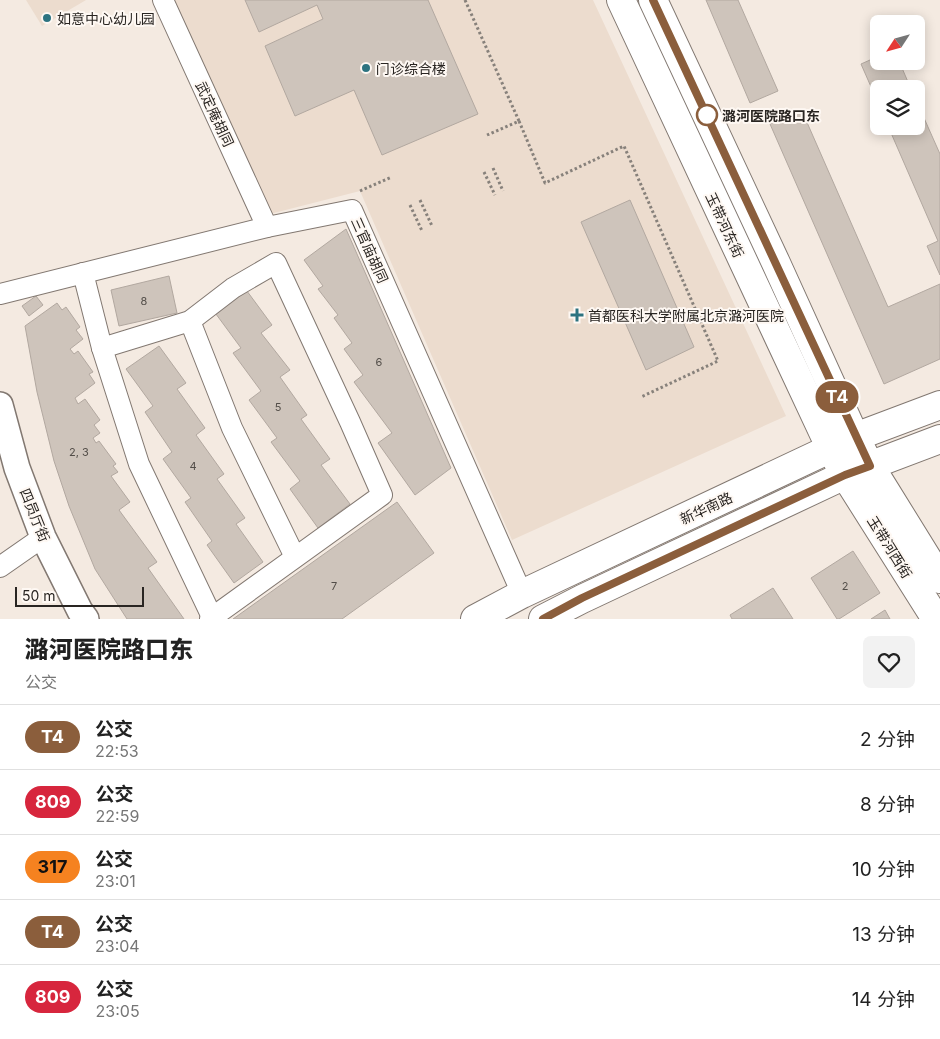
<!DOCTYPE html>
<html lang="zh">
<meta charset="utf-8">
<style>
body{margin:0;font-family:Inter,"Noto Sans SC",sans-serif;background:#f2f2f2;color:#222;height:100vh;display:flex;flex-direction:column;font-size:19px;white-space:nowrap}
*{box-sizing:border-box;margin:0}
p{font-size:16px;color:#767676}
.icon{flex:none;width:28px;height:28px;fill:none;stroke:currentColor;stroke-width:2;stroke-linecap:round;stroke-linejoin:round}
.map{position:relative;height:619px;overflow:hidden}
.side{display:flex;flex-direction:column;background:#fff;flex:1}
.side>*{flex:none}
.badge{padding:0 10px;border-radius:16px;font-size:18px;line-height:32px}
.needle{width:32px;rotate:234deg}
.buttons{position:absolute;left:870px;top:15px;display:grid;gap:10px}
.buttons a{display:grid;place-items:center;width:55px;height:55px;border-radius:8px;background:#fff;box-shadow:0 2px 12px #0003;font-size:25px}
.scale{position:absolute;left:15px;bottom:12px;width:129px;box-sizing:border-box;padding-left:5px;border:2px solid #292522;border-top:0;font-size:14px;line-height:18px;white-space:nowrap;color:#292522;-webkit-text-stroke:4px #fef8f3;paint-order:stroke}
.map>.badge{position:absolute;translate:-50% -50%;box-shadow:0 0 0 2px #fff}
.round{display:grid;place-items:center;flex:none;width:52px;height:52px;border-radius:8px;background:#f2f2f2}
.headline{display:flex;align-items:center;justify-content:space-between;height:85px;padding:0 25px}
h1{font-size:24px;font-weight:800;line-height:38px}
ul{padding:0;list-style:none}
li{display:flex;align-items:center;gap:15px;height:65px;padding:0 25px;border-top:1px solid #e0e0e0}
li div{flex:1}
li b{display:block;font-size:19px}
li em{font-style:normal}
li .badge{min-width:55px;font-weight:700;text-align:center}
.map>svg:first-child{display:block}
.built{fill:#ecdcce}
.building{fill:#cec4bb;stroke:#b2a8a0}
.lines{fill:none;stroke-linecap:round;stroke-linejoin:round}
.minor-casing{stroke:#827871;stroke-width:22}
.tertiary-casing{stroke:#827871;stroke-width:28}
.primary-casing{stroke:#827871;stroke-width:30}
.path{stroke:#87817b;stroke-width:3;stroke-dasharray:2.5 2.5;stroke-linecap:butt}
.minor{stroke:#fff;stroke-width:20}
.tertiary{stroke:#fff;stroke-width:25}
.primary{stroke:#fff;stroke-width:28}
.line-casing{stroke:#fff;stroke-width:11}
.line{stroke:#8b5e3c;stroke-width:8}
.poi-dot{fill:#2d7380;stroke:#fef8f3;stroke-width:2}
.stop-dot{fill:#fff;stroke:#8b5e3c;stroke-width:2.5}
.labels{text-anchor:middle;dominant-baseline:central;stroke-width:4;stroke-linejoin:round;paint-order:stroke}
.number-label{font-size:11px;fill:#524d48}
.poi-label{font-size:14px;fill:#292522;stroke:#fef8f3;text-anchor:start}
.street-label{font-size:14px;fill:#292522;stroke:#fef8f3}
.stop-label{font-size:14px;font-weight:bold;fill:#292522;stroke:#fef8f3;text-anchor:start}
</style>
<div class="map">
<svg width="940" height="619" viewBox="0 0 940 619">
<rect width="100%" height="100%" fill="#f4eae1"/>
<g class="built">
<polygon points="26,0 86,0 42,26"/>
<polygon points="172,0 593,0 786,416 512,540 360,191 270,214"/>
</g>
<g class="building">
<polygon points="245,0 428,0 478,114 382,155 354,90 295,116 265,46 323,19 317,5 259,32"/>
<polygon points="706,0 738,0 778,91 750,103"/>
<polygon points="879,56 879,61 899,61 911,89 879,89 879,105 861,64"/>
<polygon points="916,100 940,154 940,275 927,246 938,241 888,126 916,126"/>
<polygon points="802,111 888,307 940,284 940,359 884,384 770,124"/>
<polygon points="630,200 694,347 646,370 581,222"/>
<polygon points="346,229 451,468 415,495 378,443 392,433 354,382 363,375 344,349 352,343 334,318 338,315 318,289 323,286 304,260"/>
<polygon points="169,276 177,313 119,326 111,290"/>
<polygon points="244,287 272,325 261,333 290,370 280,377 307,415 301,419 330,459 321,465 350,504 318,528 290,489 300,481 271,442 277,438 249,400 261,391 233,353 241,348 213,310"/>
<polygon points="36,296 43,305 29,316 22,306"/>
<polygon points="57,303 62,310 66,307 80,327 76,330 83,339 70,349 74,354 78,351 93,372 89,374 95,383 75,398 78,404 85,399 100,420 94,425 100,433 93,438 96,443 99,441 116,464 113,466 118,472 111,476 130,502 119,510 157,562 148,568 184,619 127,619 95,569 69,506 54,461 37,392 25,326"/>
<polygon points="159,346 186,383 177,389 205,428 196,435 224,474 217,479 245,518 236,524 263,562 234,583 207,545 212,541 185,502 191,498 163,459 172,452 145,412 153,406 126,369"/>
<polygon points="397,502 434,553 342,619 233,619"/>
<polygon points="853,551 880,593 839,619 837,619 811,578"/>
<polygon points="773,588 793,619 732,619 730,615"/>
<polygon points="885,610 890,619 871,619"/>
</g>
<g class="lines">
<g class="minor-casing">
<g id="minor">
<polyline points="163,0 267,227"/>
<polyline points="83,273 102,348 139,464 212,617"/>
<polyline points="0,294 267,227 352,210 522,594"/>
<polyline points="190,321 232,428 295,557"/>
<polyline points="102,348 190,321 233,288 276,263 350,422 382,495 210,619"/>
<polyline points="0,567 43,537"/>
</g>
</g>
<g class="tertiary-casing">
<polyline id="tertiary" points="0,405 17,468 43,537 80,611 86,619"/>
</g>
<g class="primary-casing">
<g id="primary">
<polyline points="621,0 831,449 845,475 936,619"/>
<polyline points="653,0 776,263 855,437 870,466 940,579"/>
<polyline points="475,619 522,594 855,437 940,405"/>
<polyline points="543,619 582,599 845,475 940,439"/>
</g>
</g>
<g class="path">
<polyline points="465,0 519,121 487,135"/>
<polyline points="519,121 545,183 624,146 718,361 641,397"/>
<polyline points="493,168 503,191"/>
<polyline points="484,172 495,195"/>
<polyline points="360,191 392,177"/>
<polyline points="420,200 432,226"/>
<polyline points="410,205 422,231"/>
</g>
<use href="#minor" class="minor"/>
<use href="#tertiary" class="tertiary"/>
<use href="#primary" class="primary"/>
</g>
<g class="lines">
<g class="line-casing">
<polyline id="line" points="543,619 582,598 845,475 870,466 653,0"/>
</g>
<use href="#line" class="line"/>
</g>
<g class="poi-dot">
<circle cx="47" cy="18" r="5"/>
<circle cx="366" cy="68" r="5"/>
<path d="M574.5 307.5h5v5h5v5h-5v5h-5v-5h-5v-5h5z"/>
</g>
<circle class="stop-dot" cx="707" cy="115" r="10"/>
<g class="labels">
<g class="number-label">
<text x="144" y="301">8</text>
<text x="379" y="362">6</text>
<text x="278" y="407">5</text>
<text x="79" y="452">2, 3</text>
<text x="193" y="466">4</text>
<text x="334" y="586">7</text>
<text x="845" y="586">2</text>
</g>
<g class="poi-label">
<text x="57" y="18">如意中心幼儿园</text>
<text x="376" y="68">门诊综合楼</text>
<text x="588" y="315">首都医科大学附属北京潞河医院</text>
</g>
<g class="street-label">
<text transform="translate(215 114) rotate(65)">武定庵胡同</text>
<text transform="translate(725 225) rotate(65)">玉带河东街</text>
<text transform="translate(370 250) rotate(66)">三官庙胡同</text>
<text transform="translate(706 508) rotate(-25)">新华南路</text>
<text transform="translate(35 515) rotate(68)">四员厅街</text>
<text transform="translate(890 547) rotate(58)">玉带河西街</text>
</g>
<g class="stop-label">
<text x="722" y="115">潞河医院路口东</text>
</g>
</g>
</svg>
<div class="buttons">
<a><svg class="needle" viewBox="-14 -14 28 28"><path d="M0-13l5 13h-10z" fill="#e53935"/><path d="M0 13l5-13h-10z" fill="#767676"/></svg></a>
<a><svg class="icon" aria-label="layers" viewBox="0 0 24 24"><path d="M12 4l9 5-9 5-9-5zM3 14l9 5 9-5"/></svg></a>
</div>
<div class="scale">50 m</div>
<b class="badge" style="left:837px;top:397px;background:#8b5e3c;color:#fff">T4</b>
</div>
<section class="side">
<div class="headline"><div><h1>潞河医院路口东</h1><p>公交</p></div><a class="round"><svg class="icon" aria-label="heart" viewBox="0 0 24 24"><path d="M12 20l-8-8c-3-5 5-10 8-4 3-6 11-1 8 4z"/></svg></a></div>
<ul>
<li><span class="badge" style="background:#8b5e3c;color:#fff">T4</span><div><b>公交</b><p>22:53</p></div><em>2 分钟</em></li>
<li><span class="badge" style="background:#d7263d;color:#fff">809</span><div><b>公交</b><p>22:59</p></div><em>8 分钟</em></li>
<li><span class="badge" style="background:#f58220;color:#111">317</span><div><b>公交</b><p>23:01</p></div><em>10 分钟</em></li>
<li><span class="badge" style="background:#8b5e3c;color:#fff">T4</span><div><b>公交</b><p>23:04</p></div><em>13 分钟</em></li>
<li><span class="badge" style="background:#d7263d;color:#fff">809</span><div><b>公交</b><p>23:05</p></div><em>14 分钟</em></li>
</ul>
</section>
